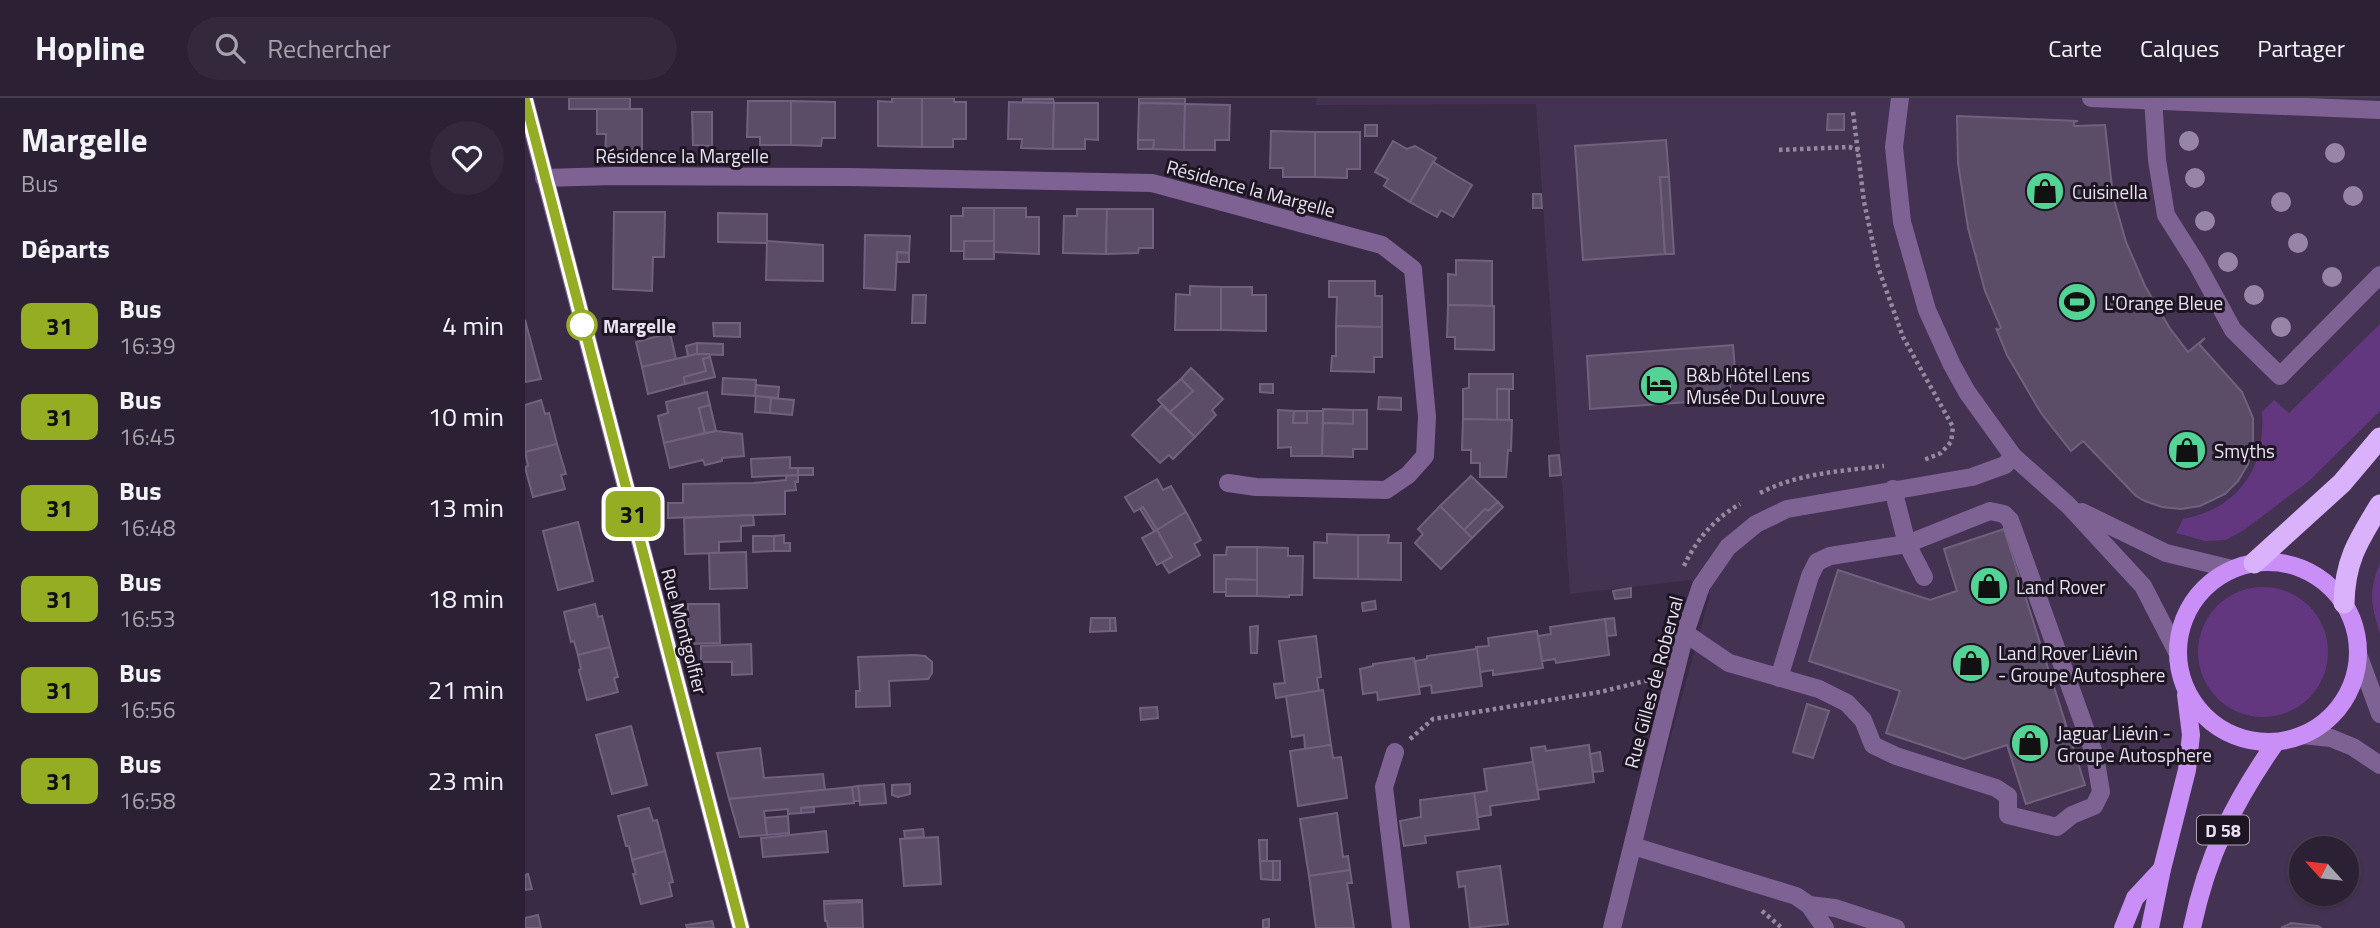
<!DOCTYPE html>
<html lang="fr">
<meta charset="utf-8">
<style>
body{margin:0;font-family:"Titillium Web",sans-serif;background:#33283c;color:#f1f3f6;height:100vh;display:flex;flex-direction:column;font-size:26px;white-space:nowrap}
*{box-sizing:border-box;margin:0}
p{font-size:23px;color:#a6a3ac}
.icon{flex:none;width:38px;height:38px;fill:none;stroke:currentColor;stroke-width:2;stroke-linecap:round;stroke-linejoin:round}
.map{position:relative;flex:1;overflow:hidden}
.drawer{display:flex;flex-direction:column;background:#2b2034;width:525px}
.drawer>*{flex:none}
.badge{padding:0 14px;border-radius:10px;font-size:24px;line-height:46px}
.needle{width:46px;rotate:297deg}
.buttons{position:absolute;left:1764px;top:738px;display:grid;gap:14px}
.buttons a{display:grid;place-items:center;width:70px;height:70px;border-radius:50%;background:#2b2034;box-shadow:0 2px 5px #0004,0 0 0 2px #473e4f;font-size:35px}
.map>.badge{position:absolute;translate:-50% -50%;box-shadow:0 0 0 4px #fff}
h2{padding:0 21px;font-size:26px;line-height:63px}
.round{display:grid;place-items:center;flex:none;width:74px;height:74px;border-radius:37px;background:#33283c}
.head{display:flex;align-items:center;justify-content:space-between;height:119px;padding:0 21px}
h1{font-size:33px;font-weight:700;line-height:52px}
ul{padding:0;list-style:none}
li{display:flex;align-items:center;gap:21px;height:91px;padding:0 21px}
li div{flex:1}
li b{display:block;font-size:26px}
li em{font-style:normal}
li .badge{min-width:77px;font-weight:700;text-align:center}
header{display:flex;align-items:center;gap:42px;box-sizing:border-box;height:98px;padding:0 35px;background:#2b2034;border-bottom:2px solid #473e4f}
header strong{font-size:33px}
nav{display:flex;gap:38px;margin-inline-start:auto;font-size:24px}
.search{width:490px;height:63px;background:#33283c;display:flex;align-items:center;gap:18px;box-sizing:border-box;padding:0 24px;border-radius:38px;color:#a6a3ac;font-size:26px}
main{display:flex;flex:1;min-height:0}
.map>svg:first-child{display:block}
.built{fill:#443252;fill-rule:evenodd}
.green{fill:#62377f}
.building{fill:#5b4c68;stroke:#71617e;stroke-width:2}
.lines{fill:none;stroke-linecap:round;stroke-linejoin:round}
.path{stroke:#94899e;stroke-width:4.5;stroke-dasharray:3.5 3.5;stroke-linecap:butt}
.minor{stroke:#7e6294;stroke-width:18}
.major{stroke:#ca8ef7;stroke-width:18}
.highway{stroke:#dab1fb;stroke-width:21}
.tree{fill:#9784a7}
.line-casing{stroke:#fff;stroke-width:16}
.line{stroke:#94ad23;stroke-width:10}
.stop-dot{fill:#fff;stroke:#94ad23;stroke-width:3.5}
.labels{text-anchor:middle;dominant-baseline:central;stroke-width:6;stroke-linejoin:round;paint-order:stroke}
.shield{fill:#1d1622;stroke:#aca3b3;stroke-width:2}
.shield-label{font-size:18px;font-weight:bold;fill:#e9e0f1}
.street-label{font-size:19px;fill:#e9e0f1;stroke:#1d1622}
.poi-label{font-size:19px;fill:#e9e0f1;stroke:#1d1622;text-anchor:start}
.stop-label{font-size:19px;font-weight:bold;fill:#e9e0f1;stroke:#1d1622;text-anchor:start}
</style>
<header>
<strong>Hopline</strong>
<div class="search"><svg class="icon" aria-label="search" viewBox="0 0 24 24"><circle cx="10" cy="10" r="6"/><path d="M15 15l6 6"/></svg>Rechercher</div>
<nav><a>Carte</a><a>Calques</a><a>Partager</a></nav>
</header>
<main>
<section class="drawer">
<div class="head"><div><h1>Margelle</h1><p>Bus</p></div><a class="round"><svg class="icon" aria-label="heart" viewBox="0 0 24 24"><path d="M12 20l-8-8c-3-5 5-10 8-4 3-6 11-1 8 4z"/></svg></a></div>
<h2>Départs</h2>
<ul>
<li><span class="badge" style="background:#94ad23;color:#111">31</span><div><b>Bus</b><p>16:39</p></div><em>4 min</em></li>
<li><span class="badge" style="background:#94ad23;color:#111">31</span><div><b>Bus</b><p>16:45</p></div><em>10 min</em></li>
<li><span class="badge" style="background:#94ad23;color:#111">31</span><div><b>Bus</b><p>16:48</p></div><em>13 min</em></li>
<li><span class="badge" style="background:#94ad23;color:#111">31</span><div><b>Bus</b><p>16:53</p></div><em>18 min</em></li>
<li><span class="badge" style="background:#94ad23;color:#111">31</span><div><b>Bus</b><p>16:56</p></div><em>21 min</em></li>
<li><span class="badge" style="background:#94ad23;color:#111">31</span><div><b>Bus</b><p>16:58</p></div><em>23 min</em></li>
</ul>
</section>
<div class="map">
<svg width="1855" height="830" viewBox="0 0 1855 830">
<rect width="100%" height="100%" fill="#392b45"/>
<path class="built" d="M792,0H1855V830H1093L1185,497L1165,482L1045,496L1011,6L791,7ZM1776,751H1822V796H1776Z"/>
<g class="green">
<path d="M1855,226V313L1784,383L1719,432L1701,442L1680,443L1651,435L1658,421C1714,410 1741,370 1737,314L1749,302L1764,315Z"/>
<path d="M1855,465V536C1846,506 1843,495 1855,465Z"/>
<circle cx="1738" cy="554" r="65"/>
</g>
<g class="building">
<rect x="44" y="0" width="61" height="11"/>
<polygon points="367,0 397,0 397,49 353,48 353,3 367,4"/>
<polygon points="397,0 429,0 429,4 441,4 441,41 428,41 428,49 397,49"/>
<polygon points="614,0 660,0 660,6 614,5"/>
<polygon points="498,1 528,1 529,5 498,4"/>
<polygon points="223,3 266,3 266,47 235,47 235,39 222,39"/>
<polygon points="266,3 310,4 310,40 297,40 296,48 266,47"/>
<polygon points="484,4 529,5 528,51 496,50 497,41 483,41"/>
<polygon points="529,5 573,5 573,42 560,41 560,51 528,51"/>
<polygon points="614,5 660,6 659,52 628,51 629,42 613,42"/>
<polygon points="660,6 705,7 704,42 690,42 690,52 659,52"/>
<polygon points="72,11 117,11 117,60 80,60 81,36 72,36"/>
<polygon points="167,14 187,14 187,48 168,47"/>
<polygon points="1303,16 1319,16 1319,32 1302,32"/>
<polygon points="1432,18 1553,23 1549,24 1549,28 1580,27 1588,98 1601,144 1620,188 1644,229 1663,254 1680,240 1674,246 1717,294 1728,320 1728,348 1723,366 1713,383 1700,396 1675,408 1656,411 1637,409 1620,403 1611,398 1558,343 1546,353 1516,315 1482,257 1471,230 1473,232 1476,230 1460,193 1443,130 1433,65"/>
<rect x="840" y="27" width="12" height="11"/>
<polygon points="746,33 790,34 790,79 758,79 758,70 745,70"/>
<polygon points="790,34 835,34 835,71 822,71 822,80 790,79"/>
<polygon points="613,42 629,42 628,51 613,51"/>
<polygon points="1141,42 1144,79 1135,79 1140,156 1058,162 1050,48"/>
<polygon points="868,43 882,51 890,48 911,60 885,104 859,88 863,81 850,74"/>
<polygon points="908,64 947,87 928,119 916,112 912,119 885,104"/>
<polygon points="1135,79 1144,79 1149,156 1140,156"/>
<polygon points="1008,96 1016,96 1017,110 1008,110"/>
<polygon points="438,110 469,110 469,143 439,143 439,153 426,153 426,118 438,118"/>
<polygon points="469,110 501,110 501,119 514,119 514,156 469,154"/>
<polygon points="552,111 582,111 581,156 538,155 539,118 552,118"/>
<polygon points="582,111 628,111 628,150 614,150 613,155 581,156"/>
<polygon points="89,114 140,114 139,159 128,159 127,193 88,191"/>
<polygon points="193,115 242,116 242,145 193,144"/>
<polygon points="340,137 385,138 384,155 372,154 370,192 339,190"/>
<polygon points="242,143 298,147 298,183 241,182"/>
<rect x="439" y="143" width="30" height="18"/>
<polygon points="372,154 384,155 384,164 372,164"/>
<polygon points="931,162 967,163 967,208 923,207 923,176 931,177"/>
<polygon points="804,183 850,183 850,198 857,198 857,229 811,228 812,199 804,199"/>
<polygon points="665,188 696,189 696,232 650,232 651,196 665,197"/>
<polygon points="696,189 727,189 727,197 741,197 741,233 696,232"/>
<polygon points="388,197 401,197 400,225 387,225"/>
<polygon points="923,207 969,208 969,252 930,251 930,239 922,239"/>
<polygon points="0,222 16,281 0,284"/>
<polygon points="188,225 215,225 215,239 189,238"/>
<polygon points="811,228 857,229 857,259 849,259 849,274 806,273 807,258 811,258"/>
<polygon points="145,235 151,261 117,269 111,244"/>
<polygon points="172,245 198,246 198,257 172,256"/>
<polygon points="172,245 172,256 163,258 161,248"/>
<polygon points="1208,247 1210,272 1204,272 1206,301 1065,311 1062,258"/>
<polygon points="172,256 184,256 185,259 178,261 181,273 159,279 160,286 123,296 117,269"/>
<polygon points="185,259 190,279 160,286 159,279 181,273 178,261"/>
<polygon points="666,270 698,301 687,312 691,317 670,339 645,314 668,293 656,281"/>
<polygon points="944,276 988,276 988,291 972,291 972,322 938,321 938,291 944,290"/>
<polygon points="198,280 231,282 230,298 197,296"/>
<polygon points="656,281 668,293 645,314 633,302"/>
<polygon points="735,286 748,286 748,295 735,294"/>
<polygon points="231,287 254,289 253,300 230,298"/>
<rect x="972" y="291" width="12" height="31"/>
<polygon points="182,294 185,307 174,310 180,335 139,345 133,318 143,315 141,304"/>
<polygon points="231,298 246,300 245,315 230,314"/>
<polygon points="854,299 876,300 876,312 853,311"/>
<polygon points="246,300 269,302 267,317 245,315"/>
<polygon points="16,302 20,316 24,315 32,346 0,354 0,307"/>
<polygon points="185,307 191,333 180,335 174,310"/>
<polygon points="637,307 670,339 648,361 644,357 635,365 607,337"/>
<polygon points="798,311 828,312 828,326 798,325"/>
<polygon points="753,312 769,313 768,325 782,325 782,313 798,313 797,358 766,358 766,349 753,350"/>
<polygon points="828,312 842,312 842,351 828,351 828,359 797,358 798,325 828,326"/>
<polygon points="769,313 782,313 782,325 768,325"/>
<polygon points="938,321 987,322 986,353 983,352 981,379 955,379 955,365 946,365 946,352 937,352"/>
<polygon points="191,333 217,336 219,358 197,360 197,363 180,367 178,362 145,370 139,345"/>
<polygon points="32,346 41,376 36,377 40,391 8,399 0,369 3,368 0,354"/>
<polygon points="1034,357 1036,377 1025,378 1024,358"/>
<polygon points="265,359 265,370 273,370 273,377 227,379 226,361"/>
<rect x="273" y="370" width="15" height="7"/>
<polygon points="273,377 273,384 270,384 271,392 260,393 260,416 143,420 143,405 158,405 158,386 228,385 261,382 261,378"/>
<polygon points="946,378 973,404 963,413 960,411 939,432 915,408"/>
<polygon points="632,381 638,392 646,388 661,414 632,432 618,409 609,414 600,399"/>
<polygon points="973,404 978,409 947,440 939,432 960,411 963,413"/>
<polygon points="915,408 947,440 916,471 890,445 898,436 893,431"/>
<polygon points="618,409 632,432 629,433 615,411"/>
<polygon points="661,414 676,442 669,446 675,457 644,475 637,464 647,459 632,432"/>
<polygon points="228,417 229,427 216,428 216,443 194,444 194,455 160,456 159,420"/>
<polygon points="53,424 68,483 33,492 18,433"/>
<polygon points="1479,431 1560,687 1501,706 1482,647 1439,661 1361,635 1375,593 1284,563 1313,472 1405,502 1432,493 1419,451"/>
<polygon points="632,432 647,459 632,467 617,440"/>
<polygon points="802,436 833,437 833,481 789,480 789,444 802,445"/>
<polygon points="259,437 259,445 265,445 265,453 249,453 249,438"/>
<polygon points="833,437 864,437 863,445 876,445 876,482 833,481"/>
<polygon points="228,438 249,438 249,453 228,454"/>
<polygon points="702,449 732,449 732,482 701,481 701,494 689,494 689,457 701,457"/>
<polygon points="732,449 763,450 763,458 778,458 777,497 764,497 764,499 732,498"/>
<polygon points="221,454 222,490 185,491 184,455"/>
<polygon points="701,481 732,482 732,498 701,498"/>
<polygon points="1106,490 1106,499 1090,501 1088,493"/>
<polygon points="850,503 851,511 838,513 837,505"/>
<polygon points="70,506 73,519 77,518 85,549 53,557 49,543 46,544 39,514"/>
<polygon points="163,506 194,506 195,545 163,546"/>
<polygon points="566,520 585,520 585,533 565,534"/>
<polygon points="585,520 590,520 591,533 585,533"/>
<polygon points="1089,520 1091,537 1082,538 1080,521"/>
<polygon points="1080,521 1084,557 1031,565 1030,561 1017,563 1013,538 1026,536 1025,529"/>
<polygon points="733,528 732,555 726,555 725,529"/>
<polygon points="1012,533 1018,570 968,577 968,572 955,574 951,549 964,548 963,540"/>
<polygon points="791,538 796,579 792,580 794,593 751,600 749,586 760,585 754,543"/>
<polygon points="226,546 227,576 207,577 207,564 176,564 176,548"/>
<polygon points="85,549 93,579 89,580 93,594 62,602 54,572 56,571 53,557"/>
<polygon points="952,551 957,588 907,595 906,587 894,589 890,563 902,561 902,558"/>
<polygon points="389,557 400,558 407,564 407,575 403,581 364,583 365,608 331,609 331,593 335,593 333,559"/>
<polygon points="889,560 895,596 853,602 852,594 838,596 835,571 848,568 848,566"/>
<polygon points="798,592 806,647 780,651 779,637 767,639 761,598"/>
<polygon points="1282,606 1304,613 1288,660 1268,654"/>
<polygon points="632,609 633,620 616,622 615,610"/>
<polygon points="106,628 122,687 87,696 71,637"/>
<polygon points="806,647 808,660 816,659 822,700 773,708 765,653"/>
<polygon points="1064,647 1069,684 1012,692 1006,650 1020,648 1021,653"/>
<polygon points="235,650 239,680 298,676 300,692 204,701 192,655"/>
<polygon points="1075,654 1078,673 1068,674 1065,656"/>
<polygon points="1008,664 1014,701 965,708 966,717 953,719 949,695 962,693 959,671"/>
<polygon points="359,686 361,705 335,707 333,688"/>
<polygon points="385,686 385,696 373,699 367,697 367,687"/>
<polygon points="333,688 335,703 328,703 327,689"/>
<polygon points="327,689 329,705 276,710 276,715 263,716 263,711 239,713 242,737 215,739 204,701"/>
<polygon points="949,695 954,731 900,738 901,745 879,748 875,723 896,719 895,702"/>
<polygon points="289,709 289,714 276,715 276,710"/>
<polygon points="124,710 128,723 132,722 140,753 107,762 104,748 101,748 93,718"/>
<polygon points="812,715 818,759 823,758 825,772 784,778 775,721"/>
<polygon points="263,718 264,735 242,737 240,720"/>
<polygon points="398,731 399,739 380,740 379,733"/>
<polygon points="301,733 303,754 238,759 236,740"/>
<polygon points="413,739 416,786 379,788 375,741"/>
<polygon points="734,742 742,742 742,763 735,763"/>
<polygon points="140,753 148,784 144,785 147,798 116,806 108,776 111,776 107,762"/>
<polygon points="735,763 748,763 748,782 736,781"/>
<rect x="748" y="763" width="7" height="19"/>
<polygon points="975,768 983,826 945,830 940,788 934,789 932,774"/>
<polygon points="825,772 827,785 822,785 829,830 791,830 784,778"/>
<polygon points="3,776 7,791 0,792 0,777"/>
<polygon points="337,802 337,804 299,806 299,803"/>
<polygon points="337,804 338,830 303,830 302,823 300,823 299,806"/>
<polygon points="13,817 16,830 0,830 0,820"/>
<polygon points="744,821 744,830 738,830 738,822"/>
<polygon points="187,823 189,830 162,830 161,827"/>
<polygon points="1766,825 1793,828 1796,830 1756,830"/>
</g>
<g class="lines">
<g class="path">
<polyline points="1328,14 1339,104 1353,169 1378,239 1428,329 1426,344 1416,355 1399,362"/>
<polyline points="1254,52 1324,49 1334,52"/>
<path d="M1235,395C1273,375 1317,373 1359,368"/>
<path d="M1159,468C1171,442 1190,420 1215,406"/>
<polyline points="885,641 908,621 1075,594 1124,582"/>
<polyline points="1237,813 1257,830"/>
</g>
<g class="minor">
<polyline points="1375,0 1369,49 1377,124 1402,212 1427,267 1442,294 1488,358 1543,407 1618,488 1652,554"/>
<polyline points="1566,0 1855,12"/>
<polyline points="1628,0 1632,62 1641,117 1672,166 1708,232 1755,278 1855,177"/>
<polyline points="0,3 216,830"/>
<polyline points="19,80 88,78 324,79 627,85 857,147 888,171 902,319 900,358 883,377 861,392 731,389 703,385"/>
<polyline points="1557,414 1641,455 1707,471"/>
<polyline points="1160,535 1204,565 1294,591 1322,605 1338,622 1348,647 1371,658 1471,690 1483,698 1483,717 1532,729 1547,717 1569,708 1576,694 1570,658 1485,422 1479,416 1465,413 1382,446 1399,479"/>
<polyline points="1833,556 1855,616"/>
<polyline points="1254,580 1285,478 1292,464 1305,458 1382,446 1368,391"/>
<polyline points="1777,637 1806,640 1828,649 1855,667"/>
<polyline points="870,654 859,689 876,830"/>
<polyline points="1108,748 1271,798 1284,807 1300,830"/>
<polyline points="1284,807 1310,810 1371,830"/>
<polyline points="1087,830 1160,535 1176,488 1203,449 1231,426 1262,411 1447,379 1480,367 1488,358"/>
</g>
<g class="major">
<circle cx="1743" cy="554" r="90"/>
<polyline points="1598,830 1610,800 1637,771"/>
<polyline points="1625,830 1637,771 1662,672 1666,637 1661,597"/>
<path d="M1667,830C1682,758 1709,704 1751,644"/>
</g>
<g class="highway">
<polyline points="1729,465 1817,385 1855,340"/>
<path d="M1819,505C1820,462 1833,443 1855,407"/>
</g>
</g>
<g class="tree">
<circle cx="1664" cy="43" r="10"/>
<circle cx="1810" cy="55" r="10"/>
<circle cx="1670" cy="80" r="10"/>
<circle cx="1828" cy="98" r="10"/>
<circle cx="1756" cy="104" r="10"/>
<circle cx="1680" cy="123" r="10"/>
<circle cx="1773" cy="145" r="10"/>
<circle cx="1703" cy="164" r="10"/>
<circle cx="1807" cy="179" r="10"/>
<circle cx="1729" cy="197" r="10"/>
<circle cx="1756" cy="229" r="10"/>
</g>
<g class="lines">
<g class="line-casing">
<polyline id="line" points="0,2 216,830"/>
</g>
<use href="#line" class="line"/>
</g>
<defs>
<g id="shop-disc" transform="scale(2.0125)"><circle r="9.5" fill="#53d396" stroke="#1d1622"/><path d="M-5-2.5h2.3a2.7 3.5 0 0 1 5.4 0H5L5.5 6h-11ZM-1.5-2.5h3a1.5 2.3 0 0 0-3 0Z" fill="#111"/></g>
<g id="stadium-disc" transform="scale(2.0125)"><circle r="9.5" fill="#53d396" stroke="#1d1622"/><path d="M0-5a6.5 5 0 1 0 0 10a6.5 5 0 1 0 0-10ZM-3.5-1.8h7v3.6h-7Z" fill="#111"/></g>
<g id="hotel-disc" transform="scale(2.0125)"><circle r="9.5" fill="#53d396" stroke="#1d1622"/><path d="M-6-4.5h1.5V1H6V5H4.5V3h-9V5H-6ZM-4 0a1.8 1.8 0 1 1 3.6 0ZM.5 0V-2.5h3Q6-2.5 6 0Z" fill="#111"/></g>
</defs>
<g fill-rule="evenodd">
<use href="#shop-disc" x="1520" y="93"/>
<use href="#stadium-disc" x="1552" y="204"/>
<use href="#hotel-disc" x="1134" y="287"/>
<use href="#shop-disc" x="1662" y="352"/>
<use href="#shop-disc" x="1464" y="488"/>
<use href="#shop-disc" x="1446" y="565"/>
<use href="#shop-disc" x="1505" y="645"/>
</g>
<circle class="stop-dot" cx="57" cy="227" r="14"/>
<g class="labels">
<rect class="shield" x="1672" y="717.5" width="52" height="29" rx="5"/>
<g class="shield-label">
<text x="1698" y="732">D 58</text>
</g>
<g class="street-label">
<text x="157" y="57">Résidence la Margelle</text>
<text transform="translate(726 90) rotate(15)">Résidence la Margelle</text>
<text transform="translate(160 533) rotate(75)">Rue Montgolfier</text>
<text transform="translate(1128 584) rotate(-75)">Rue Gilles de Roberval</text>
</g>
<g class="poi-label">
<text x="1547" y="93">Cuisinella</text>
<text x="1579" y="204">L'Orange Bleue</text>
<text x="1161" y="276">B&amp;b Hôtel Lens<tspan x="1161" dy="22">Musée Du Louvre</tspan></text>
<text x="1689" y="352">Smyths</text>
<text x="1491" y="488">Land Rover</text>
<text x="1473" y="554">Land Rover Liévin<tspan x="1473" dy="22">- Groupe Autosphere</tspan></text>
<text x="1532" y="634">Jaguar Liévin -<tspan x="1532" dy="22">Groupe Autosphere</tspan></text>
</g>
<g class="stop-label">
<text x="78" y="227">Margelle</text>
</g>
</g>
</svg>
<div class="buttons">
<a><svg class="needle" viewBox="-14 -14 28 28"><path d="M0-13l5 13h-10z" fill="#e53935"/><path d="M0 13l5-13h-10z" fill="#a6a3ac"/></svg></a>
</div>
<b class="badge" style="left:108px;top:416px;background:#94ad23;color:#111">31</b>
</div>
</main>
